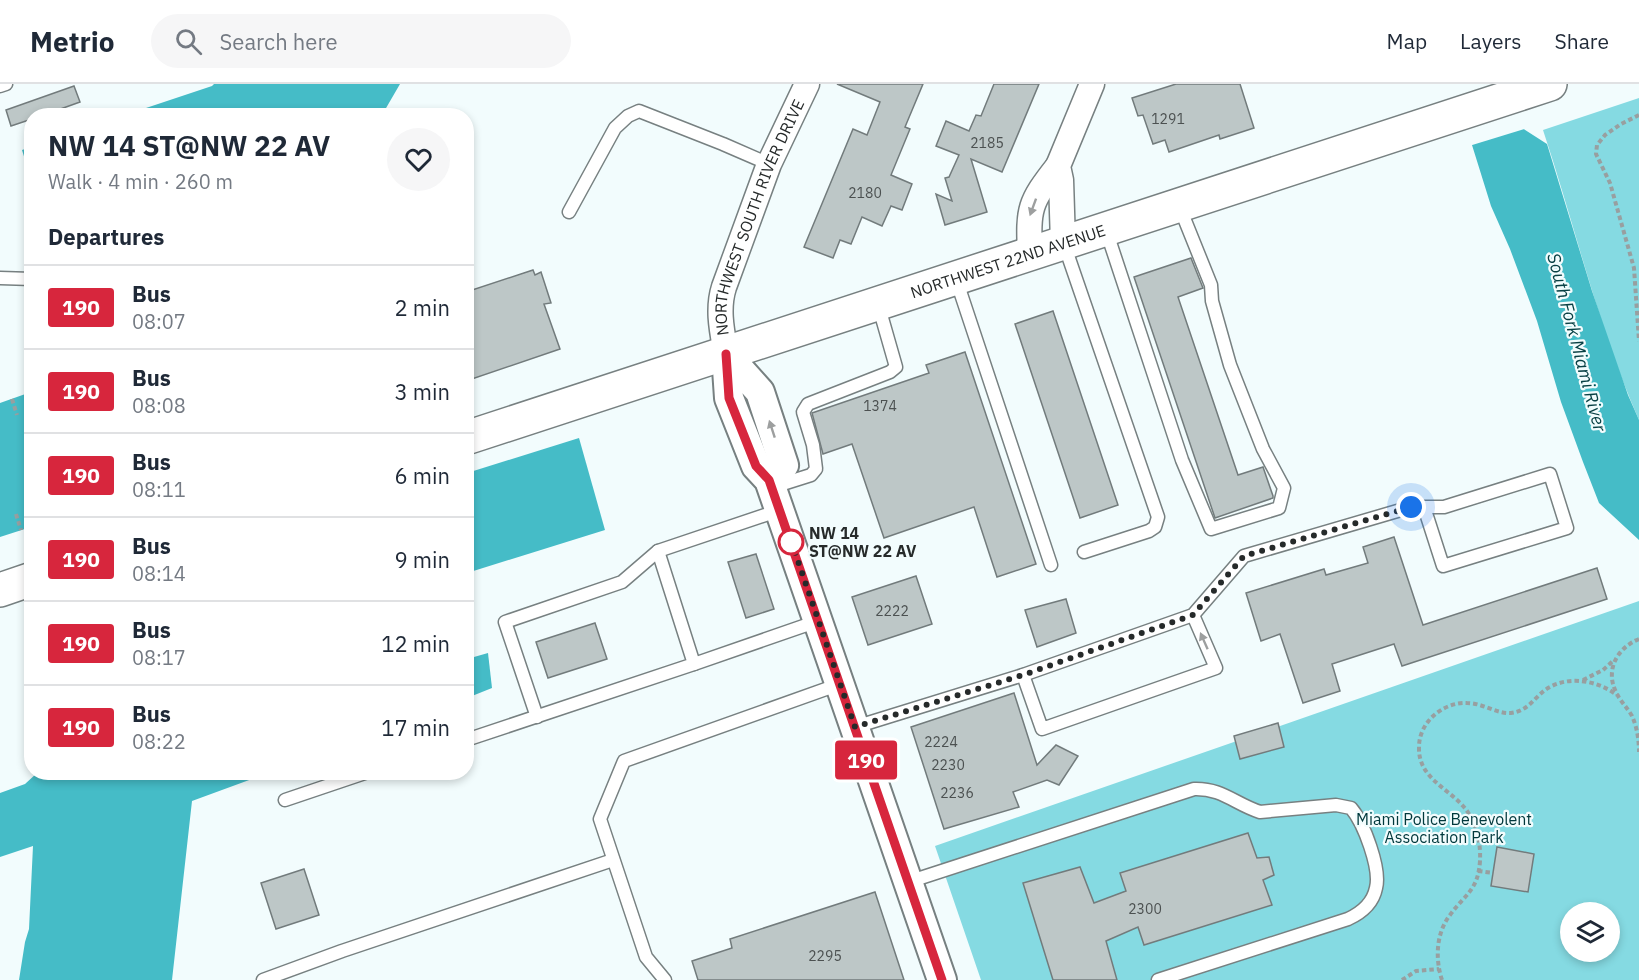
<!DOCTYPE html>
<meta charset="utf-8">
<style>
body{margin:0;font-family:"IBM Plex Sans",sans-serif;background:#f6f6f7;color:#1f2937;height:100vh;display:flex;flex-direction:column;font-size:22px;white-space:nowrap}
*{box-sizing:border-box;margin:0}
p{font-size:20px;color:#747a83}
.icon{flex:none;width:33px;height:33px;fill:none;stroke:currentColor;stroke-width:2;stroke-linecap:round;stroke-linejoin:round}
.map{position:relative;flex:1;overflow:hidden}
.panel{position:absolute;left:24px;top:24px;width:450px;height:672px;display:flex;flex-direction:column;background:#fff;border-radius:24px;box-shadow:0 3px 9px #0003}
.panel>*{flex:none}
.badge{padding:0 12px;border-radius:4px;font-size:21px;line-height:39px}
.tools{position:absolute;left:1560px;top:818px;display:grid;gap:12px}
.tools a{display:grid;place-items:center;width:60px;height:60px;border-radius:50%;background:#fff;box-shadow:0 3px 9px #0003;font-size:30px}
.you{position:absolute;width:30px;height:30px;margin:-15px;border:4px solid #fff;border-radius:50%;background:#1a73e8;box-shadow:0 0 0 9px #1a73e833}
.map>.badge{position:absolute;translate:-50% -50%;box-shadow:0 0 0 3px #fff}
h2{padding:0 24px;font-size:22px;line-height:54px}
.round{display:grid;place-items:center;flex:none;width:63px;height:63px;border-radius:32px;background:#f6f6f7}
.headline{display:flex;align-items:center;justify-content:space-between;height:102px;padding:0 24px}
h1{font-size:28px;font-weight:700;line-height:45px}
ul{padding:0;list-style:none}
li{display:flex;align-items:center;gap:18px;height:84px;padding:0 24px;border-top:2px solid #e0e1e3}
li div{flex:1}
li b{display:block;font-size:22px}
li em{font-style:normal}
li .badge{min-width:66px;font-weight:700;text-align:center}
header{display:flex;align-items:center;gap:36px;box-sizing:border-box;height:84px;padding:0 30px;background:#fff;border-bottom:2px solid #e0e1e3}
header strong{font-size:28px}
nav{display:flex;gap:33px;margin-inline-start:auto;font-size:21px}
.search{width:420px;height:54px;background:#f6f6f7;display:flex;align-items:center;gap:15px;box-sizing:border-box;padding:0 21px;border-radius:33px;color:#747a83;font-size:22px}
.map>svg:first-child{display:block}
.green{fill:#85dae2;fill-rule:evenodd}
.water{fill:#45bcc7}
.pier{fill:#f2fcfd}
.building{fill:#bdc7c7;stroke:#727b7c;stroke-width:1.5}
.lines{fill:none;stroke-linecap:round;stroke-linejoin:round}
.service-casing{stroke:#778081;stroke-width:15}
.minor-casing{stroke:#778081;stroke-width:27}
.tertiary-casing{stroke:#778081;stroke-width:32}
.secondary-casing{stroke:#778081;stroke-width:36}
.path{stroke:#989fa0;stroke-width:4;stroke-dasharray:4.5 3;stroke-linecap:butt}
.service{stroke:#fff;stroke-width:12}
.minor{stroke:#fff;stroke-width:24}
.tertiary{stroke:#fff;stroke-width:28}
.secondary{stroke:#fff;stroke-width:33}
.oneway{fill:#9d9f9f}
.line-casing{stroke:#fff;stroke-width:14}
.line{stroke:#d7263d;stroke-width:9}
.walk{stroke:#262a2a;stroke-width:6;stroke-dasharray:0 10.8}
.stop-dot{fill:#fff;stroke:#d7263d;stroke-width:3}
.labels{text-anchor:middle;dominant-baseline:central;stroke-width:4.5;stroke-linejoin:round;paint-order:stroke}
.number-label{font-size:14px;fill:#4c5151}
.street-label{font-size:16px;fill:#262a2a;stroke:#f2fcfd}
.stop-label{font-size:16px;font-weight:bold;fill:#262a2a;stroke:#f2fcfd;text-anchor:start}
.park-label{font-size:16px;fill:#00383c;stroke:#f2fcfd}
.water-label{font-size:18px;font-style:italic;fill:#084044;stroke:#f2fcfd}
</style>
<header>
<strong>Metrio</strong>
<div class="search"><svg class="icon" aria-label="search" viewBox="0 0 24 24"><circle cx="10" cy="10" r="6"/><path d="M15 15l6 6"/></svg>Search here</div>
<nav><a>Map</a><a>Layers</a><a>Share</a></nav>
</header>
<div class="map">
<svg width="1639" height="896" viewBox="0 0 1639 896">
<rect width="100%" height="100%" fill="#f2fcfd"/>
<g class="green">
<path d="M1639,14V336C1598,243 1575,142 1543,46Z"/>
<path d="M1639,517V896H981L935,762ZM1570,828H1610V867H1570Z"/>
</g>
<g class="water">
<polygon points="214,0 400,0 382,31 125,31 212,2"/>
<polygon points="1453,0 1547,60 1592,207 1628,311 1639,336 1639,456 1599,419 1583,378 1561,318 1537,237 1510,165 1491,122"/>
<polygon points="31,63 32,63 31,95 22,66"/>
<polygon points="31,308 31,443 0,453 0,319"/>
<polygon points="579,354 605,446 467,489 467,389"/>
<polygon points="488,569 492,604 467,614 467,575"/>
<polygon points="37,689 268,689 192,717 172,896 19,896 25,858 29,845 33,762 0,773 0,709 25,700"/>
</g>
<g class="pier">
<polygon points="1450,0 1513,0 1528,44 1469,62"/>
<polygon points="571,353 572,354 467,388 466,385"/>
</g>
<g class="building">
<polygon points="837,0 923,0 905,43 910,45 891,91 912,100 902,126 891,122 882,142 862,133 851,160 840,156 833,174 804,163 853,45 867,51 880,18"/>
<polygon points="994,0 1039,0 1002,88 971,75 987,128 945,141 936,110 952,117 945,94 949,93 959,71 936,62 946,37 969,47 976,31 981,32"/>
<polygon points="1176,0 1240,0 1254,44 1220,55 1219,51 1169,68 1165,56 1153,60 1143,31 1138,32 1132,14"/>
<polygon points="74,2 80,18 41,32 32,32 32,35 11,42 6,26"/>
<polygon points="1191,174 1203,204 1178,213 1238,391 1263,383 1273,412 1273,414 1215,434 1134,193"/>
<polygon points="533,186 535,191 541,188 551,219 544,220 560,265 466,297 466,208"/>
<polygon points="1053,227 1118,421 1080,434 1015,240"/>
<polygon points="965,268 1036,480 997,493 974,423 884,454 852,360 823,370 812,329 929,289 926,281"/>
<polygon points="1394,453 1423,541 1597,484 1607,515 1402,582 1394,560 1332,580 1340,607 1303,619 1280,550 1261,557 1246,509 1324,485 1326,491 1368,479 1363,463"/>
<polygon points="756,470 774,525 746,534 728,478"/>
<polygon points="916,492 932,540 868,561 852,513"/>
<polygon points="1066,515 1076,549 1037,563 1025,526"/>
<polygon points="595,539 607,575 548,594 536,558"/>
<polygon points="1014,609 1037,681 1056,661 1078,672 1059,701 1047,696 1013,708 1019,723 944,745 911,643"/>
<polygon points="1278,639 1284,663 1240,675 1234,652"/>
<polygon points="1248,749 1257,774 1269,773 1274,791 1263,796 1272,821 1144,861 1138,843 1106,857 1117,896 1053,896 1023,799 1080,783 1094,819 1126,807 1120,789"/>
<polygon points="1497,763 1534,770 1528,808 1491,802"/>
<polygon points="304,785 319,831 276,845 261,799"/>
<polygon points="875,808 904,896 698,896 692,877 732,864 730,855"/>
</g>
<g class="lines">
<g class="service-casing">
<g id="service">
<polyline points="0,2 6,0"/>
<polyline points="569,128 615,44 628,32 639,27 723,60 769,80"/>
<polyline points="1106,146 1182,376 1211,445 1279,424 1284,404 1263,365 1230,281 1212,217 1211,201 1180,124"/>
<polyline points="1064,160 1158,433 1155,443 1149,447 1084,468"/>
<polyline points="0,194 32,195"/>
<polyline points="956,195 1051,481"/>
<polyline points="773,403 811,391 816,385 813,361 803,328 808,320 890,288 896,283 878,220"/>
<polyline points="694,580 818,537"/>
<polyline points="1023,591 1042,645 1216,584 1193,531"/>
<polyline points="537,633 505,538 622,498 658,467 780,426"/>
<polyline points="855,643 1023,591 1193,531 1244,472 1411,423 1444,423 1550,390 1567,444 1443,482 1424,423"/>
<polyline points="466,656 694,580 658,467"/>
<polyline points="285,716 368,688"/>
<path d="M908,798L1194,705C1222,704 1235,720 1260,728L1336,721L1351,724C1364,739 1381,785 1376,804C1373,819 1361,829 1348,835L1158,896"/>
<polyline points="263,896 342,867 613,776"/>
<polyline points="665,896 646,873 600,735 624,677 840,600"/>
</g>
</g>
<g class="minor-casing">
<g id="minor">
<polyline points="1063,159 1061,96 1058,82 1092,0"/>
<path d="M1030,170C1028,124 1029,119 1058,82"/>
<path id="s1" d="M726,270C722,247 717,225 724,203L769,80L807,0"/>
</g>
</g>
<g class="tertiary-casing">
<g id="tertiary">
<polyline points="726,270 729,314 756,382 769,396 942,896"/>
<polyline points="726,270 760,308 784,381 769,396"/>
</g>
</g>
<g class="secondary-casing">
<g id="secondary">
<path id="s2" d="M466,354L1550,0"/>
<polyline points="0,506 32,495"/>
</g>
</g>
<g class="path">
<polyline points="1639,31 1621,40 1605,51 1597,61 1596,70 1610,99 1634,184 1639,257"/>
<polyline points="12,315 17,331"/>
<polyline points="16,430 21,446"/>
<path d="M1639,555C1617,564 1605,586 1616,608C1620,617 1627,623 1632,632C1637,643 1639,656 1639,668"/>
<polyline points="1583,596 1603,586 1614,576"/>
<polyline points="1478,787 1493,789"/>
<polyline points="1402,896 1416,887 1439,885"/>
<path d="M1442,896C1435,875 1436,849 1450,831C1465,810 1478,807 1480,777C1481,758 1476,736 1463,722C1446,703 1418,693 1419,663C1419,638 1443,618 1467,619C1483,619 1496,630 1511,629C1529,627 1535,612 1548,604C1570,591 1598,597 1617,611"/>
</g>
<use href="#service" class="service"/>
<use href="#minor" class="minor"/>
<use href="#tertiary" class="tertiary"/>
<use href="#secondary" class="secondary"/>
</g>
<defs><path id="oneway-solid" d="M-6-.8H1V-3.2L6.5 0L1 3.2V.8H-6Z" transform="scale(1.5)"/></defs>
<g class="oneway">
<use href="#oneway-solid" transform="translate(1033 123) rotate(110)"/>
<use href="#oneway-solid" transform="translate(772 345) rotate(-108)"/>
<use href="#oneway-solid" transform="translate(1204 557) rotate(-114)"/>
</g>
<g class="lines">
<g class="line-casing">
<polyline id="line" points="726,270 729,314 756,382 769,396 942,896"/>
</g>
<use href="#line" class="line"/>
<polyline class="walk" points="791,458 788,448 855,643 1023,591 1193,531 1244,472 1411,423"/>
</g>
<circle class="stop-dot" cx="791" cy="458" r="12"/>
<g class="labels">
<g class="number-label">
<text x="1168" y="35">1291</text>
<text x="987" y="59">2185</text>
<text x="865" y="109">2180</text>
<text x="880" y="322">1374</text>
<text x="892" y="527">2222</text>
<text x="941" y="658">2224</text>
<text x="948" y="681">2230</text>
<text x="957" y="709">2236</text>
<text x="1145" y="825">2300</text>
<text x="825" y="872">2295</text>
</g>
<g class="street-label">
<text stroke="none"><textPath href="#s1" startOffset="144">NORTHWEST SOUTH RIVER DRIVE</textPath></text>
<text stroke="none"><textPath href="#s2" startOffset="570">NORTHWEST 22ND AVENUE</textPath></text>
</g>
<g class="stop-label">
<text x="809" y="449">NW 14<tspan x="809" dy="18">ST@NW 22 AV</tspan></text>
</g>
<g class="park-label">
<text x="1444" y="735">Miami Police Benevolent<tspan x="1444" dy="18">Association Park</tspan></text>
</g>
<g class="water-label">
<text transform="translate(1577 258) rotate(75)">South Fork Miami River</text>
</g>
</g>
</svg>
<div class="tools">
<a><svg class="icon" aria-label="layers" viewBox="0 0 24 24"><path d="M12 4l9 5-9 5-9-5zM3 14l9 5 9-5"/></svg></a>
</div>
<div class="you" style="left:1411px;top:423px"></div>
<b class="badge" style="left:866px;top:676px;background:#d7263d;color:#fff">190</b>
<section class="panel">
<div class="headline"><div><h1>NW 14 ST@NW 22 AV</h1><p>Walk · 4 min · 260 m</p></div><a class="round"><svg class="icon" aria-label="heart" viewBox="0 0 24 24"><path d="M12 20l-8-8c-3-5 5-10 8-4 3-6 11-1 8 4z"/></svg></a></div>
<h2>Departures</h2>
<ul>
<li><span class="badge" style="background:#d7263d;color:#fff">190</span><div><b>Bus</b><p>08:07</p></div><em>2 min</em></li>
<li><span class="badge" style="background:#d7263d;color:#fff">190</span><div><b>Bus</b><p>08:08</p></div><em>3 min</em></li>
<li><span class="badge" style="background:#d7263d;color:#fff">190</span><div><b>Bus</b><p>08:11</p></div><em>6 min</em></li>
<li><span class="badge" style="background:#d7263d;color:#fff">190</span><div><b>Bus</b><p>08:14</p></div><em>9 min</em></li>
<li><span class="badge" style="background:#d7263d;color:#fff">190</span><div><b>Bus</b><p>08:17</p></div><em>12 min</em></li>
<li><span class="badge" style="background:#d7263d;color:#fff">190</span><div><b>Bus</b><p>08:22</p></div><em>17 min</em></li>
</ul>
</section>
</div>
